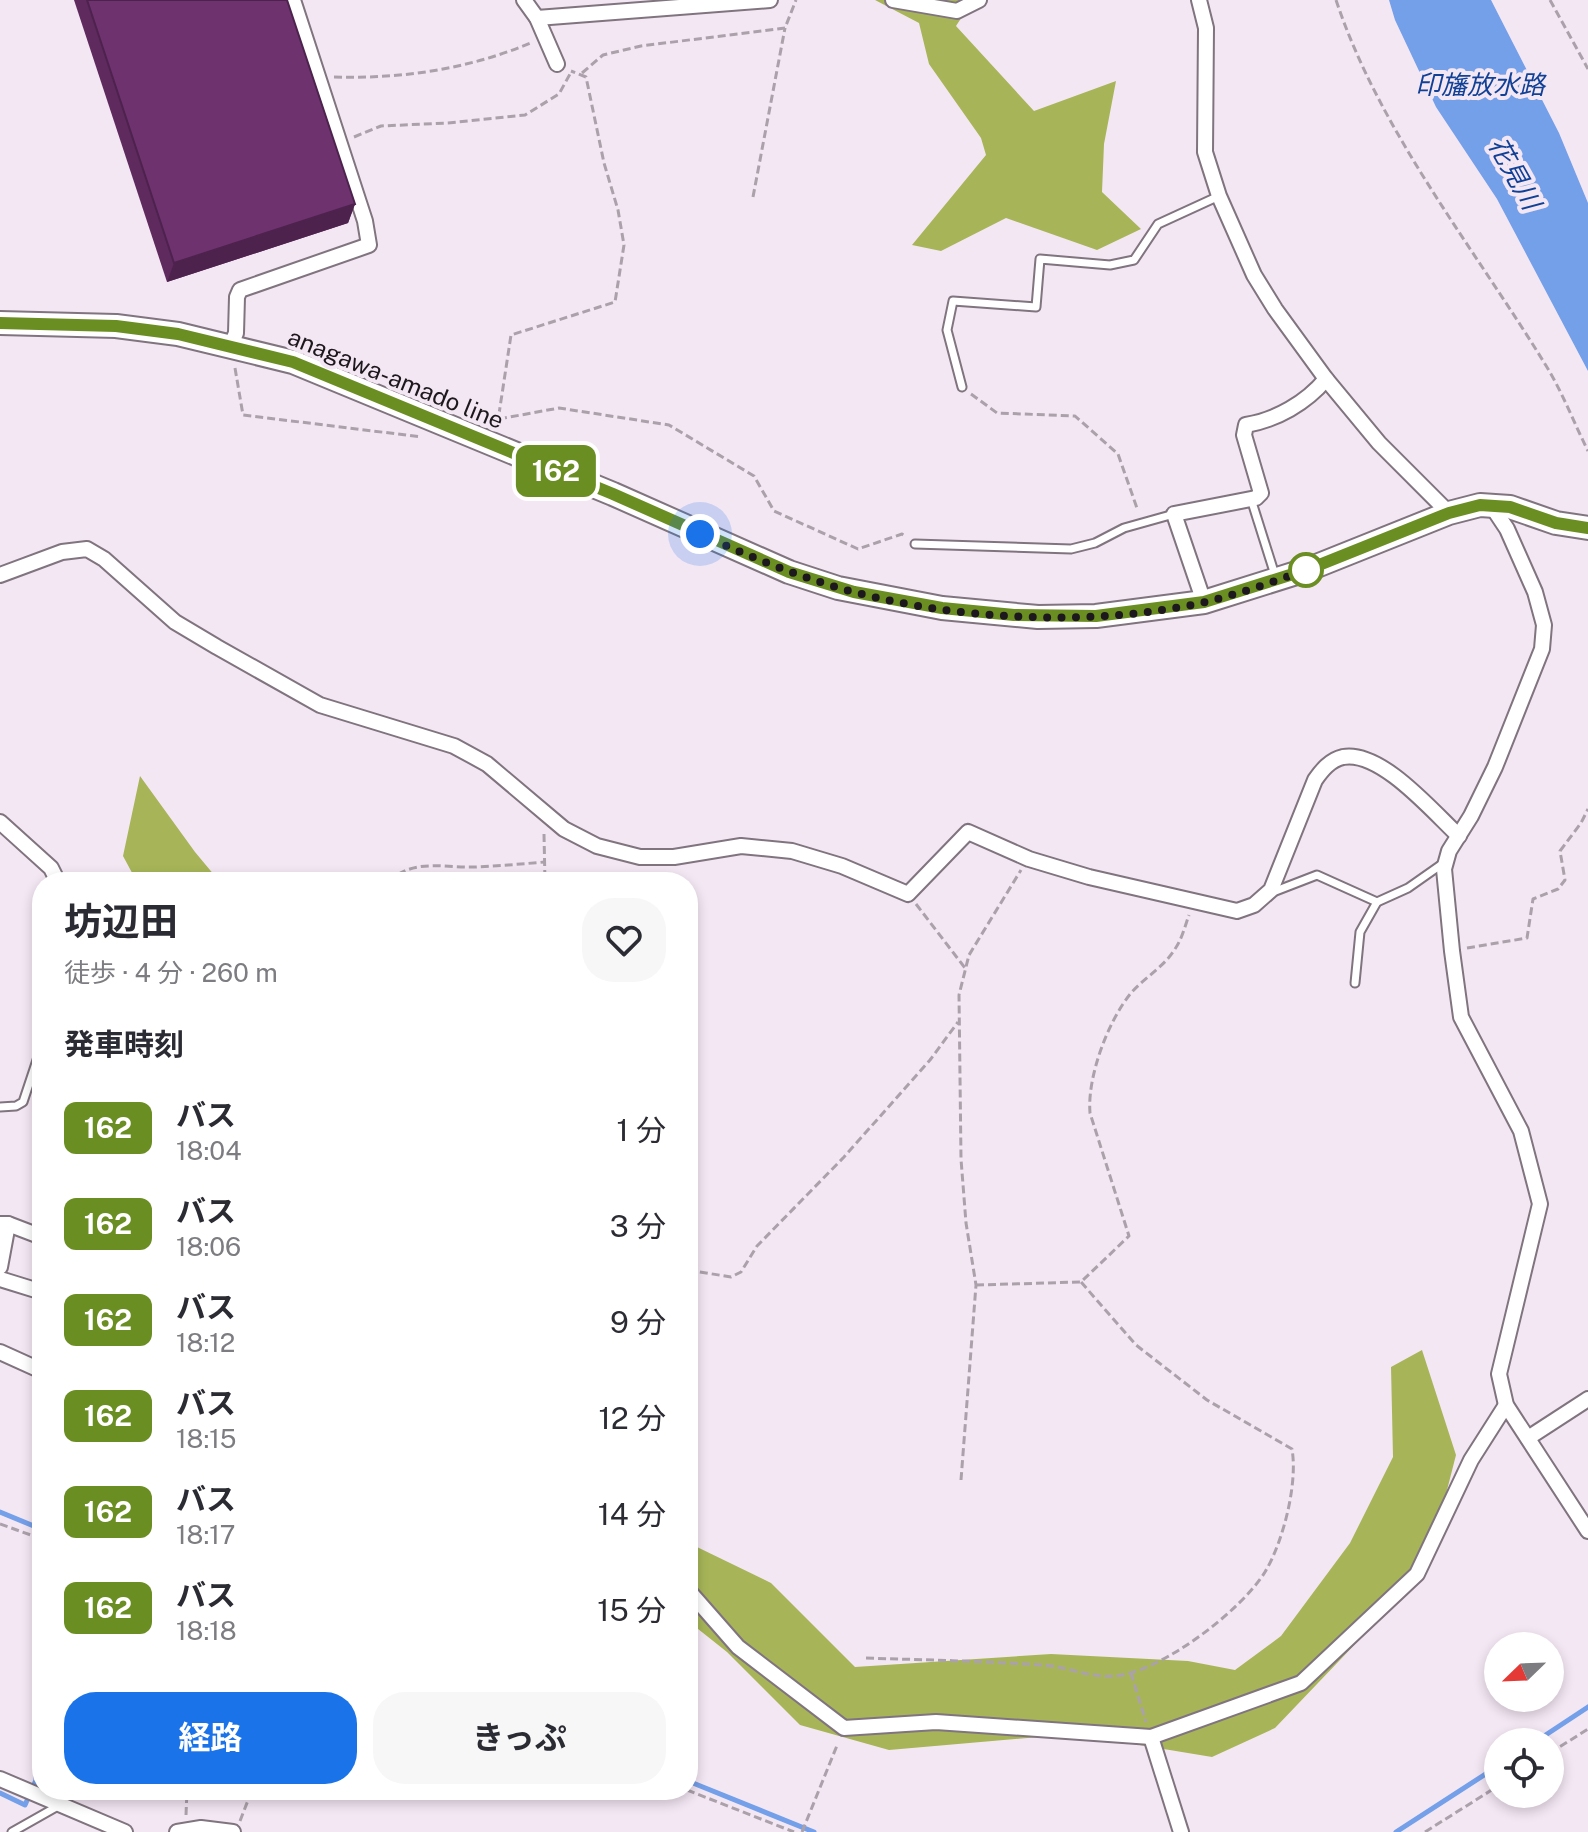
<!DOCTYPE html>
<html lang="ja">
<meta charset="utf-8">
<style>
body{margin:0;font-family:"Public Sans","Noto Sans JP",sans-serif;background:#f7f7f7;color:#2b2b33;height:100vh;display:flex;flex-direction:column;font-size:30px;white-space:nowrap}
*{box-sizing:border-box;margin:0}
p{font-size:26px;color:#7c7c81}
.icon{flex:none;width:44px;height:44px;fill:none;stroke:currentColor;stroke-width:2;stroke-linecap:round;stroke-linejoin:round}
.map{position:relative;flex:1;overflow:hidden}
.drawer{position:absolute;left:32px;top:872px;width:666px;height:928px;display:flex;flex-direction:column;background:#fff;border-radius:32px;box-shadow:0 4px 12px #0003}
.drawer>*{flex:none}
.badge{padding:0 16px;border-radius:12px;font-size:28px;line-height:52px}
.needle{width:52px;rotate:247deg}
.controls{position:absolute;left:1484px;top:1632px;display:grid;gap:16px}
.controls a{display:grid;place-items:center;width:80px;height:80px;border-radius:50%;background:#fff;box-shadow:0 4px 12px #0003;font-size:40px}
.you{position:absolute;width:40px;height:40px;margin:-20px;border:6px solid #fff;border-radius:50%;background:#1a73e8;box-shadow:0 0 0 12px #1a73e833}
.map>.badge{position:absolute;translate:-50% -50%;box-shadow:0 0 0 4px #fff}
h2{padding:0 32px;font-size:30px;line-height:72px}
.round{display:grid;place-items:center;flex:none;width:84px;height:84px;border-radius:32px;background:#f7f7f7}
.summary{display:flex;align-items:center;justify-content:space-between;height:136px;padding:0 32px}
h1{font-size:38px;font-weight:700;line-height:60px}
.button{display:flex;gap:16px;margin-top:auto;padding:16px 32px}
.button a{flex:1;height:92px;border-radius:32px;background:#1a73e8;color:#fff;font-size:32px;font-weight:700;line-height:92px;text-align:center}
.button a+a{background:#f7f7f7;color:#2b2b33}
ul{padding:0;list-style:none}
li{display:flex;align-items:center;gap:24px;height:96px;padding:0 32px}
li div{flex:1}
li b{display:block;font-size:30px}
li em{font-style:normal}
li .badge{min-width:88px;font-weight:700;text-align:center}
.map>svg:first-child{display:block}
.forest{fill:#a7b558}
.water{fill:#749fe9}
.lines{fill:none;stroke-linecap:round;stroke-linejoin:round}
.stream{stroke:#749fe9;stroke-width:5}
.service-casing{stroke:#80747f;stroke-width:11}
.minor-casing{stroke:#80747f;stroke-width:18}
.primary-casing{stroke:#80747f;stroke-width:26}
.path{stroke:#aba1ab;stroke-width:3;stroke-dasharray:8 4;stroke-linecap:butt}
.service{stroke:#fff;stroke-width:7}
.minor{stroke:#fff;stroke-width:14}
.primary{stroke:#fff;stroke-width:22}
.wall{fill:#5f2b5f}
.shaded-wall{fill:#4d234e}
.building{fill:#6e326f;stroke:#4d234e;stroke-width:2}
.line-casing{stroke:#fff;stroke-width:18}
.line{stroke:#6b8e23;stroke-width:12}
.walk{stroke:#1d181d;stroke-width:8;stroke-dasharray:0 14.4}
.stop-dot{fill:#fff;stroke:#6b8e23;stroke-width:4}
.labels{text-anchor:middle;dominant-baseline:central;stroke-width:8;stroke-linejoin:round;paint-order:stroke}
.street-label{font-size:24px;fill:#1d181d;stroke:#f4e7f4}
.water-label{font-size:26px;font-style:italic;fill:#114197;stroke:#f4e7f4}
</style>
<div class="map">
<svg width="1588" height="1832" viewBox="0 0 1588 1832">
<rect width="100%" height="100%" fill="#f4e7f4"/>
<g class="forest">
<polygon points="875,0 973,0 956,26 1034,111 1116,81 1104,144 1102,192 1141,229 1097,250 1006,218 941,251 912,245 986,155 981,138 929,64 919,23"/>
<polygon points="140,776 195,852 220,882 137,882 123,856"/>
<polygon points="1422,1350 1456,1455 1435,1537 1360,1639 1275,1728 1212,1757 1073,1734 889,1750 800,1725 727,1652 688,1621 688,1434 697,1547 771,1583 855,1667 1051,1654 1188,1661 1235,1670 1281,1636 1350,1543 1393,1457 1391,1367"/>
</g>
<polygon class="water" points="1389,0 1491,0 1559,133 1588,203 1588,371 1497,199 1436,107 1395,20"/>
<g class="lines">
<g class="stream">
<polyline points="0,1512 41,1529"/>
<polyline points="1535,1742 1588,1707"/>
<polyline points="688,1781 814,1832"/>
<polyline points="0,1793 25,1805 36,1780 41,1529"/>
<polyline points="1396,1832 1498,1766"/>
</g>
<g class="service-casing">
<g id="service">
<polyline points="962,387 947,330 953,301 1036,307 1040,259 1110,265 1134,260 1158,224 1219,196"/>
<polyline points="1251,499 1275,575"/>
<polyline points="915,544 1071,549 1095,543 1124,528 1174,514"/>
<polyline points="1273,892 1317,875 1377,902"/>
<polyline points="1355,983 1360,932 1377,902 1408,888 1445,862"/>
<polyline points="0,1107 16,1106 23,1102 41,1048"/>
<polyline points="12,1832 58,1806"/>
</g>
</g>
<g class="minor-casing">
<g id="minor">
<polyline points="524,0 537,18 557,64"/>
<polyline points="893,0 957,11 979,0"/>
<polyline points="1199,0 1206,28 1205,152 1219,196 1254,275 1275,309 1326,379 1379,443 1449,513"/>
<polyline points="537,18 770,0"/>
<polyline points="231,345 236,333 237,297 240,290 369,245 365,221 293,0"/>
<polyline points="1491,505 1507,529 1535,592 1544,625 1542,649 1495,767 1471,816 1449,851 1444,869 1452,951 1461,1017 1521,1131 1540,1204 1499,1374 1506,1405 1588,1531"/>
<path d="M0,575L62,552L87,549L104,559L175,622L217,647L320,705L454,746L487,764L564,829L597,846L640,857H674L741,846L792,851L842,866L908,894L968,832L1029,859L1089,877L1237,911L1254,905L1271,890L1315,780C1322,770 1330,760 1343,757C1381,750 1433,812 1459,836"/>
<path d="M1204,602L1174,514L1256,498L1261,493L1244,435L1246,425C1276,420 1306,403 1326,379"/>
<polyline points="0,822 51,868 58,882"/>
<polyline points="0,1224 8,1224 42,1237"/>
<polyline points="0,1267 8,1224"/>
<polyline points="0,1279 42,1292"/>
<polyline points="0,1352 42,1371"/>
<polyline points="1528,1438 1588,1399"/>
<polyline points="688,1590 738,1647 844,1728 936,1722 1151,1737 1301,1683 1417,1574 1471,1460 1506,1405"/>
<polyline points="1151,1737 1181,1832"/>
<polyline points="0,1779 125,1832"/>
<polyline points="177,1832 201,1828 233,1832"/>
</g>
</g>
<g class="primary-casing">
<polyline id="primary" points="0,323 116,326 178,334 293,362 613,494 789,572 838,588 942,608 1038,617 1096,616 1204,602 1309,569 1449,513 1480,505 1510,507 1556,523 1588,528"/>
</g>
<g class="path">
<path d="M1336,0C1379,130 1474,248 1545,364C1562,391 1574,423 1588,451"/>
<polyline points="1550,0 1588,69"/>
<polyline points="582,73 603,55 641,46 785,28 796,0"/>
<path d="M334,77C403,79 469,69 533,42"/>
<polyline points="354,137 381,126 448,123 525,115 559,94 570,74"/>
<polyline points="753,197 785,28"/>
<polyline points="235,368 243,415 422,437"/>
<polyline points="971,394 997,413 1075,416 1118,454 1138,511"/>
<polyline points="499,419 559,408 669,425 754,476 774,511 858,549 902,534 906,537"/>
<polyline points="497,427 511,335 615,302 624,245 618,210 604,163 586,77 571,71"/>
<polyline points="544,834 545,882"/>
<path d="M389,882C412,858 445,868 474,867C498,866 521,864 545,862"/>
<polyline points="916,904 965,968"/>
<polyline points="1467,948 1527,938 1533,899 1558,889 1565,880 1560,851 1581,823 1588,809"/>
<polyline points="688,1270 731,1277 741,1272 757,1246 844,1157 930,1060 958,1022"/>
<path d="M976,1285L1081,1282L1129,1236L1090,1113C1087,1077 1108,1021 1131,993C1145,977 1164,967 1175,949C1182,939 1185,926 1189,915"/>
<polyline points="961,1480 976,1285 966,1223 961,1159 959,995 969,955 1021,870"/>
<polyline points="0,1524 42,1539"/>
<path d="M866,1658C925,1660 983,1661 1042,1665C1065,1666 1090,1678 1114,1676C1160,1673 1241,1611 1265,1572C1283,1542 1298,1484 1292,1449L1207,1400L1136,1345L1081,1282"/>
<polyline points="1131,1673 1146,1722"/>
<polyline points="1550,1753 1588,1729"/>
<polyline points="687,1790 794,1832"/>
<polyline points="186,1815 187,1790"/>
<polyline points="240,1821 252,1790"/>
<polyline points="802,1832 838,1743"/>
<polyline points="1425,1832 1498,1786"/>
</g>
<use href="#service" class="service"/>
<use href="#minor" class="minor"/>
<use href="#primary" class="primary"/>
</g>
<polygon class="wall" points="74,0 287,0 355,204 348,223 167,282"/>
<polygon class="shaded-wall" points="355,204 348,223 167,282 174,263"/>
<polygon class="building" points="87,0 287,0 355,204 174,263"/>
<g class="lines">
<g class="line-casing">
<polyline id="line" points="0,323 116,326 178,334 293,362 613,494 789,572 854,592 942,608 1014,615 1096,616 1204,602 1309,569 1449,513 1480,505 1510,507 1556,523 1588,528"/>
</g>
<use href="#line" class="line"/>
<path class="walk" d="M700,534C744,554 789,573 836,587C946,620 1092,628 1205,602C1240,594 1275,581 1309,569L1306,570"/>
</g>
<circle class="stop-dot" cx="1306" cy="570" r="16"/>
<g class="labels">
<g class="street-label">
<text transform="translate(396 378) rotate(22)">anagawa-amado line</text>
</g>
<g class="water-label">
<text x="1480" y="84">印旛放水路</text>
<text transform="translate(1515 173) rotate(61)">花見川</text>
</g>
</g>
</svg>
<div class="controls">
<a><svg class="needle" viewBox="-14 -14 28 28"><path d="M0-13l5 13h-10z" fill="#e53935"/><path d="M0 13l5-13h-10z" fill="#7c7c81"/></svg></a>
<a><svg class="icon" aria-label="locate" viewBox="0 0 24 24"><circle cx="12" cy="12" r="6"/><path d="M12 2v4M12 18v4M2 12h4M18 12h4"/></svg></a>
</div>
<div class="you" style="left:700px;top:534px"></div>
<b class="badge" style="left:556px;top:471px;background:#6b8e23;color:#fff">162</b>
<section class="drawer">
<div class="summary"><div><h1>坊辺田</h1><p>徒歩 · 4 分 · 260 m</p></div><a class="round"><svg class="icon" aria-label="heart" viewBox="0 0 24 24"><path d="M12 20l-8-8c-3-5 5-10 8-4 3-6 11-1 8 4z"/></svg></a></div>
<h2>発車時刻</h2>
<ul>
<li><span class="badge" style="background:#6b8e23;color:#fff">162</span><div><b>バス</b><p>18:04</p></div><em>1 分</em></li>
<li><span class="badge" style="background:#6b8e23;color:#fff">162</span><div><b>バス</b><p>18:06</p></div><em>3 分</em></li>
<li><span class="badge" style="background:#6b8e23;color:#fff">162</span><div><b>バス</b><p>18:12</p></div><em>9 分</em></li>
<li><span class="badge" style="background:#6b8e23;color:#fff">162</span><div><b>バス</b><p>18:15</p></div><em>12 分</em></li>
<li><span class="badge" style="background:#6b8e23;color:#fff">162</span><div><b>バス</b><p>18:17</p></div><em>14 分</em></li>
<li><span class="badge" style="background:#6b8e23;color:#fff">162</span><div><b>バス</b><p>18:18</p></div><em>15 分</em></li>
</ul>
<div class="button"><a>経路</a><a>きっぷ</a></div>
</section>
</div>
